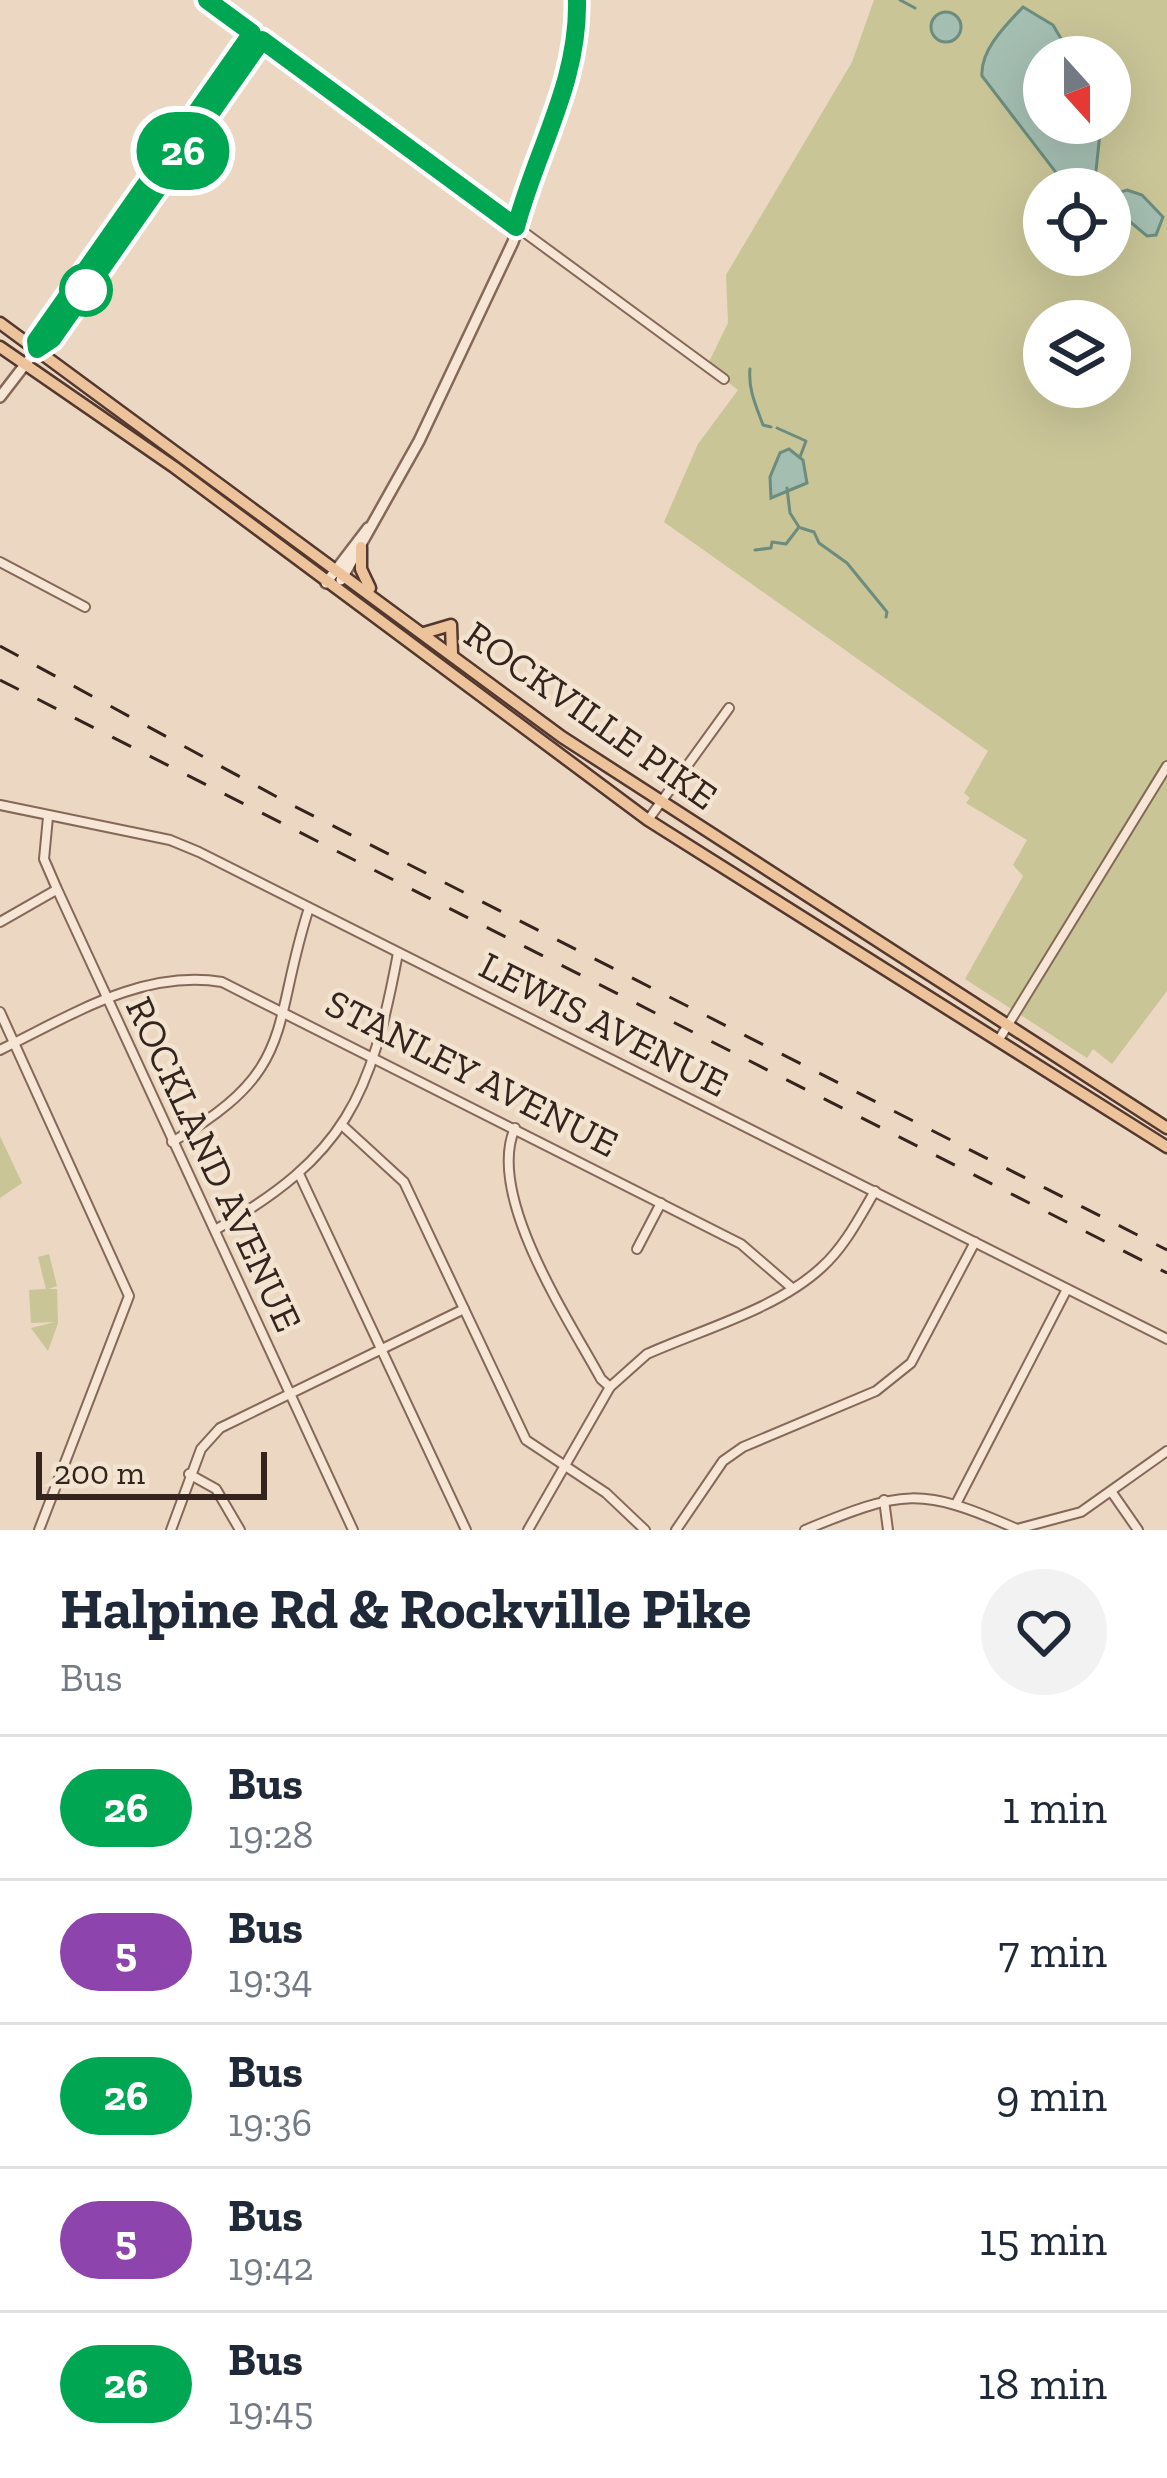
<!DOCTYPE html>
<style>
body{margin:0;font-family:"Zilla Slab",serif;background:#f2f2f3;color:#1f2937;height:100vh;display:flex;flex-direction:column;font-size:45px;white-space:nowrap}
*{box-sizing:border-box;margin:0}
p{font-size:39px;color:#747a83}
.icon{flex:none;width:66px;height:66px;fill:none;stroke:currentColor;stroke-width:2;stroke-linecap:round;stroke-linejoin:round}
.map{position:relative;height:1530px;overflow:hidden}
.details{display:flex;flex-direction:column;background:#fff;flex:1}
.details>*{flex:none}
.badge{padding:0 24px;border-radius:39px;font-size:42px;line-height:78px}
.needle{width:78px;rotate:159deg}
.controls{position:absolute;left:1023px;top:36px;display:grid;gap:24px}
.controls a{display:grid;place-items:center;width:108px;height:108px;border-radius:50%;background:#fff;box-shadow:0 12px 48px #0002;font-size:60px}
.scale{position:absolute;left:36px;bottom:30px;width:231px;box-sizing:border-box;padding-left:12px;border:6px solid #35241e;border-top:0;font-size:33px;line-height:42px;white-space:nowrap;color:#35241e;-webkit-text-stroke:9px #f3e3d1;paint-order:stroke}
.map>.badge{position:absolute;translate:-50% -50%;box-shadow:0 0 0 6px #fff}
.round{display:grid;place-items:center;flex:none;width:126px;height:126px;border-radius:63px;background:#f2f2f3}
.head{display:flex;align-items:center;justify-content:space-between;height:204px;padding:0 60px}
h1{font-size:57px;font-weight:800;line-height:90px}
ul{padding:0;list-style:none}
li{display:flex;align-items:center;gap:36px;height:144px;padding:0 60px;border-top:3px solid #e0e1e3}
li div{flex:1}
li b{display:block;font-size:45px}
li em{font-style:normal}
li .badge{min-width:132px;font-weight:700;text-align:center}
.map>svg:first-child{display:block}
.green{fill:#c9c597;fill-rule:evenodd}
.water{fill:#a4beb1;stroke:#6c8c7d;stroke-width:3}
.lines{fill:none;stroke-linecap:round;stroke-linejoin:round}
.stream{stroke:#6c8c7d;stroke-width:3}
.minor-casing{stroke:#84685a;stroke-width:12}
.tertiary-casing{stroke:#84685a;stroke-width:14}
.primary-casing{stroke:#52382e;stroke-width:15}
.minor{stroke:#f7e6d5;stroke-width:8}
.tertiary{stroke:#f7e6d5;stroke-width:9}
.primary{stroke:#edc39b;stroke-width:10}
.rail{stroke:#35241e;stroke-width:3;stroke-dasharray:21 21;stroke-linecap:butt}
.line-casing{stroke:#fff;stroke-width:27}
.line{stroke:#00a651;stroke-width:18}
.stop-dot{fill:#fff;stroke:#00a651;stroke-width:6}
.labels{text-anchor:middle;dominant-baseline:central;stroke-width:9;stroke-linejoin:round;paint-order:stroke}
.street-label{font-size:39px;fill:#35241e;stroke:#f3e3d1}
</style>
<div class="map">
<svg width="1167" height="1530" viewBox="0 0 1167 1530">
<rect width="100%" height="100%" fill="#ebd7c2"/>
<g class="green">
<path d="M874,0H1167V991L1112,1064L1093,1049L1087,1058L965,979L1023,876L1013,865L1027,840L966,803L970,798L964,793L988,751L664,522L698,444L738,390L707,366L728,323L726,275L852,62ZM1044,57H1110V123H1044ZM1044,189H1110V255H1044ZM1044,321H1110V387H1044Z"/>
<polygon points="0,1136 22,1183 0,1198"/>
<polygon points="49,1254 57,1286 48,1289 57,1289 58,1323 48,1351 31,1328 55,1322 31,1323 29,1290 46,1289 38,1257"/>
</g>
<g class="water">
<path d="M1023,7L1053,25L1070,54L1044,57V123H1095L1100,133L1095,180L1064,183L982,76C980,50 1006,25 1023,7Z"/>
<circle cx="946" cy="27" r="15"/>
<polygon points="1127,190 1142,195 1163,217 1156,235 1147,236 1110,205 1111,195"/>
<polygon points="789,449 803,460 807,483 771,498 770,477 780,453"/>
</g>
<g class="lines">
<g class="stream">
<polyline points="900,0 915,8"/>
<path d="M750,369C748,389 756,406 763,425L771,427"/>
<polyline points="777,428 806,441 800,457"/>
<polyline points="801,528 814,532 819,543 847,563 887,612 886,617"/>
<polyline points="755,550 771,548 772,542 786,544 799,527 790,513 787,488"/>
</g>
<g class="minor-casing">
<g id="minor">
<polyline points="517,227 724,379"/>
<polyline points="0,562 85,607"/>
<polyline points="0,805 170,840 199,852 1167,1339"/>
<polyline points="48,817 44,859 57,889 353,1530"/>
<polyline points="648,820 729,708"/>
<polyline points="0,922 56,890"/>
<polyline points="0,1012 129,1296 39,1530"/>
<polyline points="998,1041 1167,766"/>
<path d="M0,1050C70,1016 142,969 222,982L741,1244L792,1288"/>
<polyline points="343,1126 404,1182 526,1440 606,1493 645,1530"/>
<path d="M515,1128C485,1195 569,1320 601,1379L610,1387"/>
<path d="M172,1142C299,1069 270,1028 309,908"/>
<polyline points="300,1176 466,1530"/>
<path d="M215,1230C346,1156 371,1097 398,953"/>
<polyline points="637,1249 661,1203"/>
<polyline points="189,1474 216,1489 240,1530"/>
<polyline points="1113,1494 1138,1530"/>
<polyline points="884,1500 888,1530"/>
<polyline points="957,1502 1067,1289"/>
<polyline points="1017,1529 1081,1512 1167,1451"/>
<polyline points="171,1530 201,1449 220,1428 464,1309"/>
<path d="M528,1530L610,1387L647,1354C703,1329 777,1309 822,1267C845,1246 859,1218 875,1191"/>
<polyline points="676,1530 723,1461 743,1447 876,1391 911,1363 975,1242"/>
<path d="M805,1530C902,1490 920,1486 1017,1529"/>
</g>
</g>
<g class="tertiary-casing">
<g id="tertiary">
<polyline points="207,0 516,227"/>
<polyline points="37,349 252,33"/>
<polyline points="0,397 37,349 49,343 262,40"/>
<polyline points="341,580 419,441 513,242 565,93 575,53 577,0"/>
<polyline points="326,583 368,528"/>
</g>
</g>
<g class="primary-casing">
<g id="primary">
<polyline points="0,323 562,737 1167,1128"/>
<polyline points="0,347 174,467 648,820 1167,1147"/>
<polyline points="361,547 361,569 370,588"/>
<polyline points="424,633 451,625 452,654"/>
</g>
</g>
<use href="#minor" class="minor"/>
<use href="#tertiary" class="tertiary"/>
<use href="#primary" class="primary"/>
<g class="rail">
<polyline points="0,646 290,804 1167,1250"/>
<polyline points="0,680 1167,1273"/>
</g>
</g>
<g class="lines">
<g class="line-casing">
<path id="line" d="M207,0L252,33L36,341L37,349L52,339L262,40L516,227C536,150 579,83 577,0"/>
</g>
<use href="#line" class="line"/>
</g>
<circle class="stop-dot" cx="86" cy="290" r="24"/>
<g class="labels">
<g class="street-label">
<text transform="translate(591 715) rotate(35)">ROCKVILLE PIKE</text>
<text transform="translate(604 1024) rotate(27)">LEWIS AVENUE</text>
<text transform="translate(472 1073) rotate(27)">STANLEY AVENUE</text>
<text transform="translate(214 1164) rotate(65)">ROCKLAND AVENUE</text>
</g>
</g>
</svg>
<div class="controls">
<a><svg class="needle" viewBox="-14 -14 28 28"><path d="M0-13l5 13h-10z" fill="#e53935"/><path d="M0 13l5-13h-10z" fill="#747a83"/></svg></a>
<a><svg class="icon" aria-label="locate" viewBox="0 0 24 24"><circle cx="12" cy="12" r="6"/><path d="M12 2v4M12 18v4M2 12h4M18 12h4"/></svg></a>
<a><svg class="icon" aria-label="layers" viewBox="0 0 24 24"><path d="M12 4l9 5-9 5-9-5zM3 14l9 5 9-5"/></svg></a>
</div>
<div class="scale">200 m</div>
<b class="badge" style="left:183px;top:151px;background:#00a651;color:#fff">26</b>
</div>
<section class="details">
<div class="head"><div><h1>Halpine Rd &amp; Rockville Pike</h1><p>Bus</p></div><a class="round"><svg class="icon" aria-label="heart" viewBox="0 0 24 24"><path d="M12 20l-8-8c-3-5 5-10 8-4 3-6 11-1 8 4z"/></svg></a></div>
<ul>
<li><span class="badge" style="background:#00a651;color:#fff">26</span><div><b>Bus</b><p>19:28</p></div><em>1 min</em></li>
<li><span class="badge" style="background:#8e44ad;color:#fff">5</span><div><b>Bus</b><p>19:34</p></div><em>7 min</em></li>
<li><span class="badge" style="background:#00a651;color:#fff">26</span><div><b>Bus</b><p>19:36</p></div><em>9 min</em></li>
<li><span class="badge" style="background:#8e44ad;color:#fff">5</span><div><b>Bus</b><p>19:42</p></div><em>15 min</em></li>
<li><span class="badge" style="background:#00a651;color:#fff">26</span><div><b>Bus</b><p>19:45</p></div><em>18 min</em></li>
</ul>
</section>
